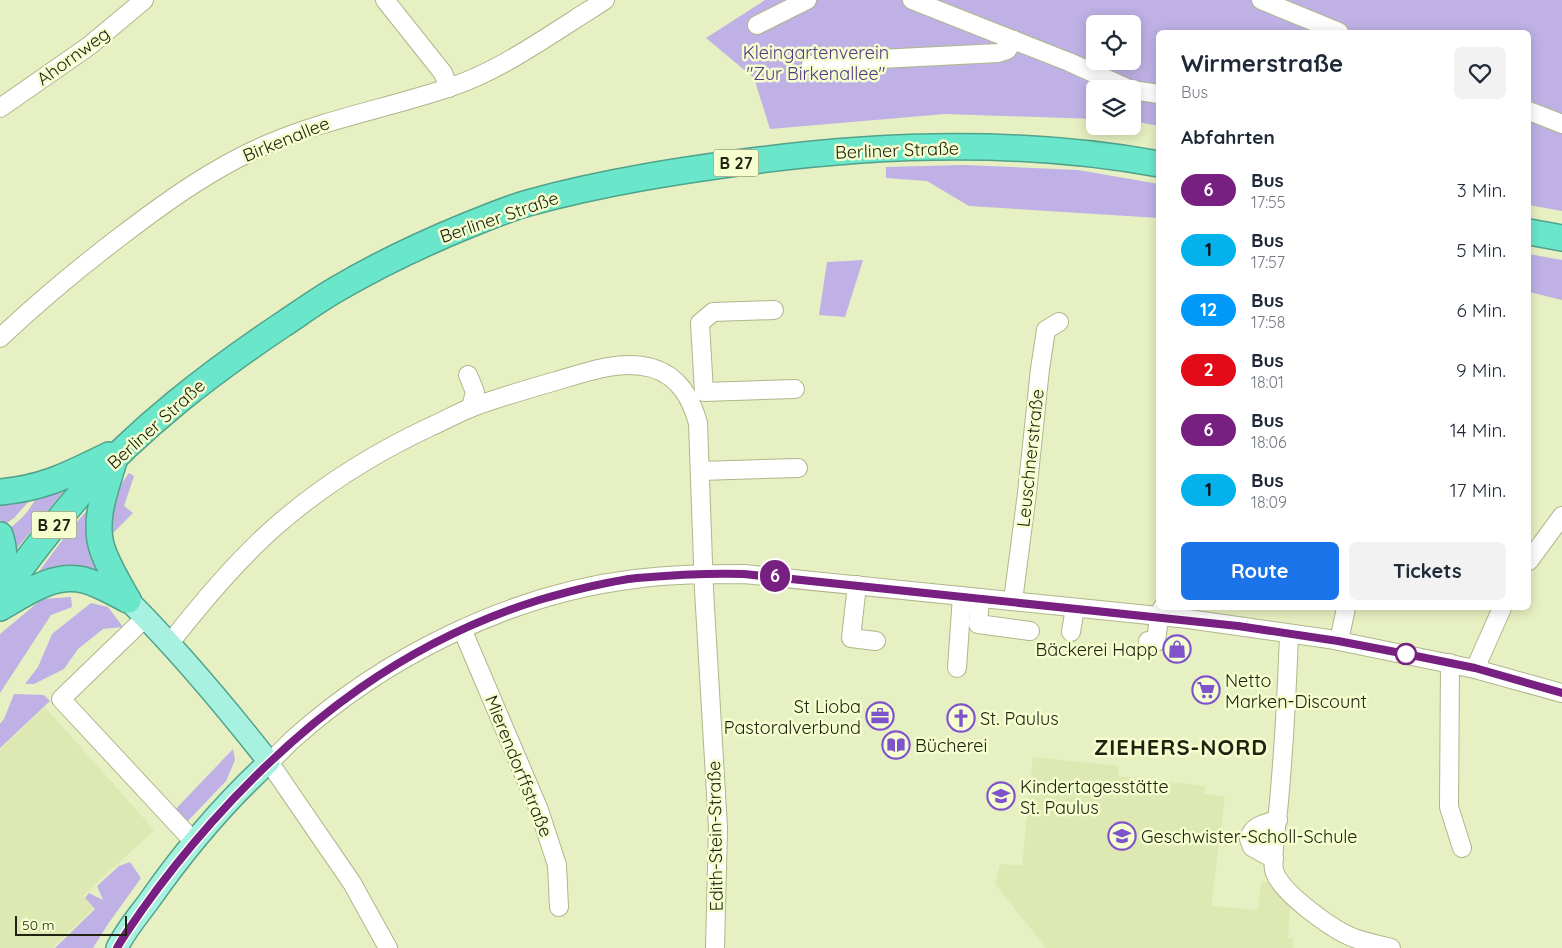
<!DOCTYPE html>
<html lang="de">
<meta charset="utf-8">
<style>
body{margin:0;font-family:Quicksand,sans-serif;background:#f2f2f3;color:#1f2937;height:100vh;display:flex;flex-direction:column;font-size:19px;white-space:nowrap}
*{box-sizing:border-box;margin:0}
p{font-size:16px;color:#747a83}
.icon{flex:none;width:28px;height:28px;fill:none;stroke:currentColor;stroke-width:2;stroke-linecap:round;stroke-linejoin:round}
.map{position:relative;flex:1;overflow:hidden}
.sheet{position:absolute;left:1156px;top:30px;width:375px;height:580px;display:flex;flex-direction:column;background:#fff;border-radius:8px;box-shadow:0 2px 12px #0003}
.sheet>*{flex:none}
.badge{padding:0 10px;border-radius:16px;font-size:18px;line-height:32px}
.tools{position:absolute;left:1086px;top:15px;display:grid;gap:10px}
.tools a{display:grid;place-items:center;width:55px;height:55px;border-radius:8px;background:#fff;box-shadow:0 2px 12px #0003;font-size:25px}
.scale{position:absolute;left:15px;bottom:12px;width:112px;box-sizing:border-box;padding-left:5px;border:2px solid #202312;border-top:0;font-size:14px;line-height:18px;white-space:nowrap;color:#202312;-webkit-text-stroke:4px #f4fecf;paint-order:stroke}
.map>.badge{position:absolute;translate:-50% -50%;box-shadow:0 0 0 2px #fff}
h2{padding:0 25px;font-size:19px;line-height:45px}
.round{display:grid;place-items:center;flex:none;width:52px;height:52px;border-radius:8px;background:#f2f2f3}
.summary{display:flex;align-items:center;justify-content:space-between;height:85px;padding:0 25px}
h1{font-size:24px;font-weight:800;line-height:38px}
.action{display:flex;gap:10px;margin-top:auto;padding:10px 25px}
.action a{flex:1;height:58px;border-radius:8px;background:#1a73e8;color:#fff;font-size:20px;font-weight:800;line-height:58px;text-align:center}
.action a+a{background:#f2f2f3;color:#1f2937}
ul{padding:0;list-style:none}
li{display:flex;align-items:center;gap:15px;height:60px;padding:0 25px}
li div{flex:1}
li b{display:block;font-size:19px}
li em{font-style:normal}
li .badge{min-width:55px;font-weight:700;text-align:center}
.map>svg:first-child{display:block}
.built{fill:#dee8b2}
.green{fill:#bfb1e6;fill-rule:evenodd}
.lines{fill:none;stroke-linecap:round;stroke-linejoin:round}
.minor-casing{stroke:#aeb78a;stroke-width:20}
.major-casing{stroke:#50a28a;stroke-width:24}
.highway-casing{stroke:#50a28a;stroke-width:28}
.minor{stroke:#fff;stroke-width:18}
.major{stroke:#a6f1e0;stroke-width:21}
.highway{stroke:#6ae7cb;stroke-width:25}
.line-casing{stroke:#fff;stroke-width:11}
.line{stroke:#772081;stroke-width:8}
.stop-dot{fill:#fff;stroke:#772081;stroke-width:2.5}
.labels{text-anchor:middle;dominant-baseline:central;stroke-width:5;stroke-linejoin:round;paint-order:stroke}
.shield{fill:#f4fecf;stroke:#60654b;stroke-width:1}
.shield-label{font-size:16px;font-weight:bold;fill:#202312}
.park-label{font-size:18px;fill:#55388a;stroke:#f4fecf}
.street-label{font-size:18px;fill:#202312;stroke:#f4fecf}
.poi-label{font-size:18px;fill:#202312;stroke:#f4fecf;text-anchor:start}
.district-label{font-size:22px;font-weight:bold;letter-spacing:1px;fill:#202312;stroke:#f4fecf}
</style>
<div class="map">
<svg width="1562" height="948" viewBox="0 0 1562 948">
<rect width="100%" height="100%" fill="#e7f0c2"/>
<g class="built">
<polygon points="45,707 154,830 83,896 94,908 52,948 0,948 0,749"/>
<polygon points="1033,757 1119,766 1118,776 1205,786 1204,794 1225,797 1211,906 1258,910 1261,881 1268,882 1290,907 1288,938 1293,939 1293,948 1046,948 995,884 1000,864 1022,866"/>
</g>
<g class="green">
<path d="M765,0H1562V211L1529,205V32H1159V126L1133,121L1132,89H1095V119L945,114L770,129L754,78L706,38ZM1095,24H1132V61H1095Z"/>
<polygon points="964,165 1078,170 1159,184 1159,218 969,206 927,181 886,178 886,167"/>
<polygon points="1529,254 1562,260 1562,300 1529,292"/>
<polygon points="863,260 845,317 819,315 827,262"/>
<polygon points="129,473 134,476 124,506 133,513 108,538 110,500"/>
<path d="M66,488L14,552L7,530C19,522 33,508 37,494Z"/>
<polygon points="0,499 30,500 14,518 4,525 0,520"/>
<polygon points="93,503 104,575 34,578 66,535"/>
<polygon points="71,597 72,607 51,615 0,693 0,634 42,599"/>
<polygon points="91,603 108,607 123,627 103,629 78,649 64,669 34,684 25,684 38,667 52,634"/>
<polygon points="14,694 44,695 50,701 0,748 0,724 4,719"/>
<polygon points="233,749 235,760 226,781 183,826 172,813"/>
<polygon points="130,862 141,878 108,924 93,948 55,948 95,909 85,898 89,893 103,900 97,886 119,866"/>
</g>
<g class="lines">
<g class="minor-casing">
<g id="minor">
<polyline points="385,0 443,73 449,88"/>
<polyline points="912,0 1069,62 1129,89"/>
<polyline points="1261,0 1339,32"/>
<polyline points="757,25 807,0"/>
<polyline points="811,65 860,60 998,53 1007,50 1014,40"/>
<polyline points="1132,90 1159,94"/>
<polyline points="0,108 89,46 144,0"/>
<polyline points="1529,111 1562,124"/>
<polyline points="774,310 713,312 700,323 704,392 795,389"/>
<path d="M0,338C38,302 79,268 121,236C167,201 214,167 268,144C326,119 388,108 448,88C494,73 533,46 574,20C584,13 595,7 605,0"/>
<polyline points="468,375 475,392 471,407"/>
<polyline points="700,471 798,468"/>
<polyline points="1529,561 1562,516"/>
<polyline points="857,585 851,638 876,641"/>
<polyline points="980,598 978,624 1030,631"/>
<polyline points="1013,601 1027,493 1040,369 1046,330 1059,322"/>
<polyline points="146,617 61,699 194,842"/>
<polyline points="462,629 539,810 557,865 559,907"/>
<polyline points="1071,632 1075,608"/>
<path d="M1289,634C1287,690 1284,746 1279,801C1278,817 1270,861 1275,873C1283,894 1333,930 1354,938C1366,942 1379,945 1391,948"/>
<polyline points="1148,641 1156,642 1159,617 1162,608"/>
<polyline points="1339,641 1346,608"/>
<path d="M170,643C202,602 237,560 276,526C323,485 376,452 432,426C446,420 459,412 473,407C500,397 528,389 556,381C586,372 621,359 652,368C679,376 691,398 698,423L704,590L718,828L715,948"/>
<polyline points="1450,663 1449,807 1462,848"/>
<polyline points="957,668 962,596"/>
<polyline points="1475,669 1502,608"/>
<path d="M1274,859L1252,847L1249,839C1252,825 1266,823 1278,820"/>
<path d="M388,948L352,883L269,762C277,756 284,748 291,741C384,657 510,594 635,579C671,574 708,574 744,574L1188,619L1329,639L1475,669L1562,693"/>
</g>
</g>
<g class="major-casing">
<path id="major" d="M117,948C125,931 138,916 149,901C184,851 224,803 269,762C225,706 179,651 128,600"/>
</g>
<g class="highway-casing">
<g id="highway">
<polyline points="1529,232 1562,238"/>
<path d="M114,461C106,488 92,522 103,551C109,568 119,584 128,600"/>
<path d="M0,492C45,488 70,474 109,455"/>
<path d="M0,535C6,552 4,567 0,585"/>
<path d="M0,596C26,561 52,526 81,493C140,427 209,374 282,325C300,313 318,300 337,289C378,265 422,244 466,226C486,218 507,209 528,203C604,182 682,170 760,160C892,143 1027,140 1159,164"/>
<path d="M0,608C26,593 53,573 84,580C99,584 114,593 128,600"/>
</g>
</g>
<use href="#minor" class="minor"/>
<use href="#major" class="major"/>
<use href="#highway" class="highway"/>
</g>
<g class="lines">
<g class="line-casing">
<path id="line" d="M117,948C124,935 134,922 142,910C164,879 187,850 212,822C303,720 407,641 539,600C570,591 604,582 637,578C672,575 709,573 744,574L1238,626L1338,641L1406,654L1475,668L1562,693"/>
</g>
<use href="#line" class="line"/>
</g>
<defs>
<g id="shop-ring" transform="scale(1.4375)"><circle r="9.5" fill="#f4fecf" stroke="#7f53cc" stroke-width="1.5"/><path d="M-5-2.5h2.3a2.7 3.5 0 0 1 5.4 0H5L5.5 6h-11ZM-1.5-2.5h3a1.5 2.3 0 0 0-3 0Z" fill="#7f53cc"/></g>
<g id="supermarket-ring" transform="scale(1.4375)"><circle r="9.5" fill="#f4fecf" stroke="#7f53cc" stroke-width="1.5"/><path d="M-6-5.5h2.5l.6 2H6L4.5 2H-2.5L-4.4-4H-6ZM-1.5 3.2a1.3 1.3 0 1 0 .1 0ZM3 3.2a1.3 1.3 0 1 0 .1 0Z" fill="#7f53cc"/></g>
<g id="office-ring" transform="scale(1.4375)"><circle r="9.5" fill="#f4fecf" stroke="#7f53cc" stroke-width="1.5"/><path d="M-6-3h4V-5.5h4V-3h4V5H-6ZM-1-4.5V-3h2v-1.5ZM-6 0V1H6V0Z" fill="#7f53cc"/></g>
<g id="church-ring" transform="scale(1.4375)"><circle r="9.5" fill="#f4fecf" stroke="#7f53cc" stroke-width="1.5"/><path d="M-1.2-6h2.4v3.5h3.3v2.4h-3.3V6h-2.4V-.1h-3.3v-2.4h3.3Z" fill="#7f53cc"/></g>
<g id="library-ring" transform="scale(1.4375)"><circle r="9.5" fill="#f4fecf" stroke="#7f53cc" stroke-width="1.5"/><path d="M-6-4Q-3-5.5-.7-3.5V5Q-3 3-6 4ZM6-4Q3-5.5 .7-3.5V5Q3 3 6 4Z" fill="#7f53cc"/></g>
<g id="school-ring" transform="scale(1.4375)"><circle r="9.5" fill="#f4fecf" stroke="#7f53cc" stroke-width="1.5"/><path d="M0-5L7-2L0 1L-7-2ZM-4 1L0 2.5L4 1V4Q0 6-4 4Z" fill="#7f53cc"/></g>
</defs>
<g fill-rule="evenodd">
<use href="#shop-ring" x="1177" y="649"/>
<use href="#supermarket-ring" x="1206" y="690"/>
<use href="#office-ring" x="880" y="716"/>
<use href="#church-ring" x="961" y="718"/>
<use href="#library-ring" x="896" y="745"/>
<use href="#school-ring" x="1001" y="796"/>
<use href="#school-ring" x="1122" y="836"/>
</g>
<circle class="stop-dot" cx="1406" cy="654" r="10"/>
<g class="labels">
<g class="shield">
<rect x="713.5" y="149.5" width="45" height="27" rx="4"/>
<rect x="31.5" y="511.5" width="45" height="27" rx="4"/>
</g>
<g class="shield-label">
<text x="736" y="163">B 27</text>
<text x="54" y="525">B 27</text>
</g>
<g class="park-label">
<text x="816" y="52">Kleingartenverein<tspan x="816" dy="21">"Zur Birkenallee"</tspan></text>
</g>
<g class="street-label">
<text transform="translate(73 56) rotate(-36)">Ahornweg</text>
<text transform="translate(286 139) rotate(-22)">Birkenallee</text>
<text transform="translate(897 150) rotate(-2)">Berliner Straße</text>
<text transform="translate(499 217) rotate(-19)">Berliner Straße</text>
<text transform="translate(156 424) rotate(-42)">Berliner Straße</text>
<text transform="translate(1030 458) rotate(-84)">Leuschnerstraße</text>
<text transform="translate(519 766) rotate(68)">Mierendorffstraße</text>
<text transform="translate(715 836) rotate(-91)">Edith-Stein-Straße</text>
</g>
<g class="poi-label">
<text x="1158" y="649" text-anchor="end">Bäckerei Happ</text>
<text x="1225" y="680">Netto<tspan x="1225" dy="21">Marken-Discount</tspan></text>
<text x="861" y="706" text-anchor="end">St Lioba<tspan x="861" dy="21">Pastoralverbund</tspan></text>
<text x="980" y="718">St. Paulus</text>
<text x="915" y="745">Bücherei</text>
<text x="1020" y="786">Kindertagesstätte<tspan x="1020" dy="21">St. Paulus</tspan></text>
<text x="1141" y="836">Geschwister-Scholl-Schule</text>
</g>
<g class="district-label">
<text x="1181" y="747">ZIEHERS-NORD</text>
</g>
</g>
</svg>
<div class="tools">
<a><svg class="icon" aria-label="locate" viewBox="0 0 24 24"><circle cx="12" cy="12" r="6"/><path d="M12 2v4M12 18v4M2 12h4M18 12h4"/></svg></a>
<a><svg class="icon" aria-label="layers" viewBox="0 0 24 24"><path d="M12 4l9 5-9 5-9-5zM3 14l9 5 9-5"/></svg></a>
</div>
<div class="scale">50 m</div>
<b class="badge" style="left:775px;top:576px;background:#772081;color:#fff">6</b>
<section class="sheet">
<div class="summary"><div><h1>Wirmerstraße</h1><p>Bus</p></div><a class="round"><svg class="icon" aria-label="heart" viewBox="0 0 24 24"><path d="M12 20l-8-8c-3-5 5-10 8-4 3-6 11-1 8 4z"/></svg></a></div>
<h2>Abfahrten</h2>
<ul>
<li><span class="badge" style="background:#772081;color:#fff">6</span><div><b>Bus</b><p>17:55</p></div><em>3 Min.</em></li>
<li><span class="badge" style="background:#03b1eb;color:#111">1</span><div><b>Bus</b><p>17:57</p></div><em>5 Min.</em></li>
<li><span class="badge" style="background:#0099f9;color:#fff">12</span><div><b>Bus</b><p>17:58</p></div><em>6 Min.</em></li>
<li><span class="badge" style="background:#e30b17;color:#fff">2</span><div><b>Bus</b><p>18:01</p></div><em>9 Min.</em></li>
<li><span class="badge" style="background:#772081;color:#fff">6</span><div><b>Bus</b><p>18:06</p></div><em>14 Min.</em></li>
<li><span class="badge" style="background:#03b1eb;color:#111">1</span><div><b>Bus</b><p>18:09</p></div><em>17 Min.</em></li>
</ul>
<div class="action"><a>Route</a><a>Tickets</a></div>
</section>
</div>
